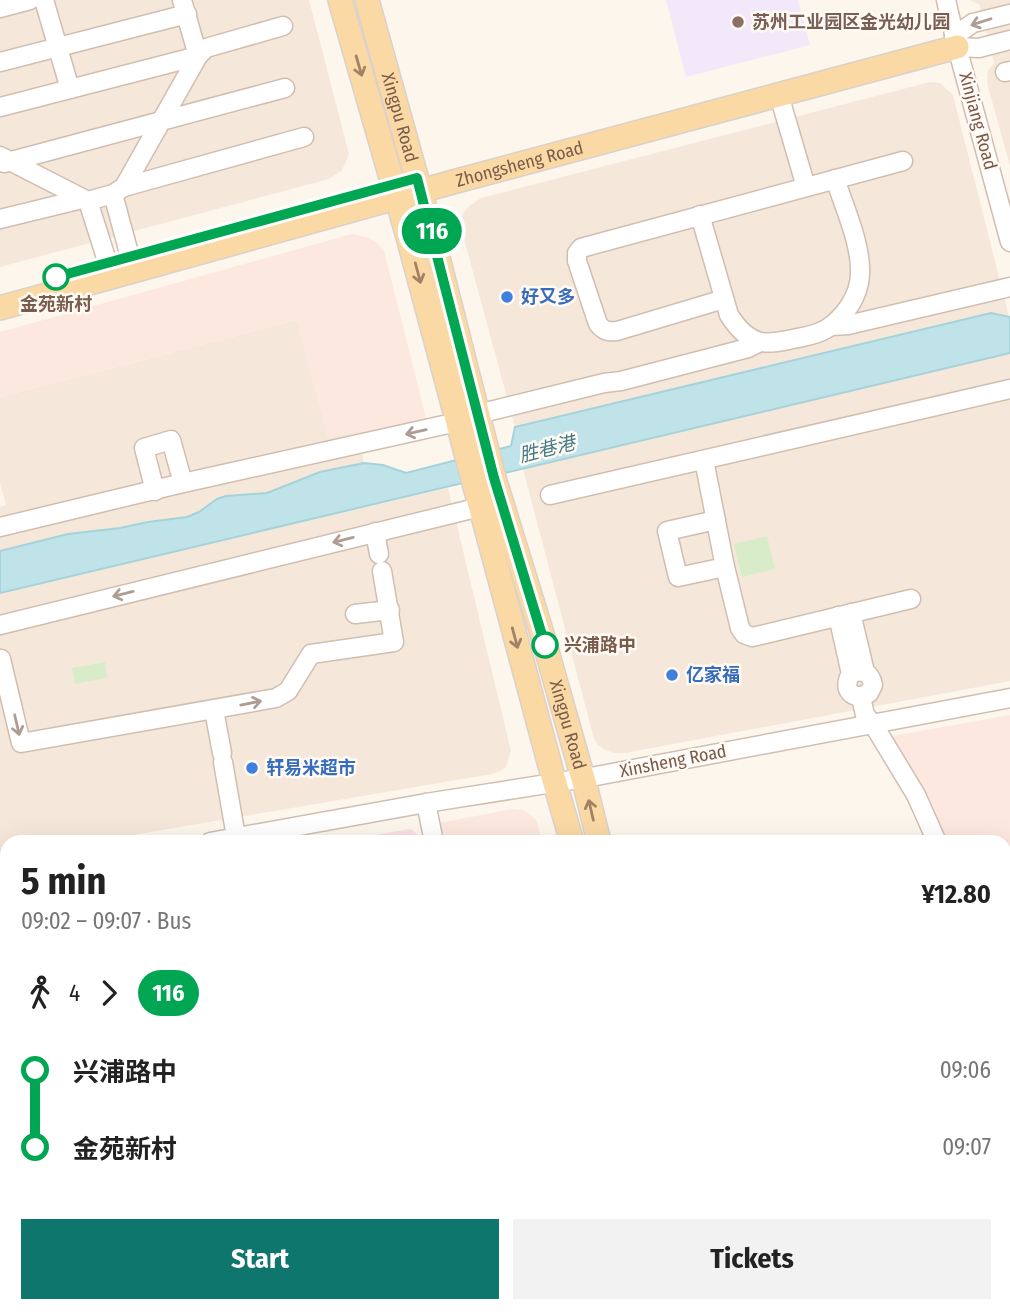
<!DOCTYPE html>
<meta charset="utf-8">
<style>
body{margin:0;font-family:"Fira Sans Condensed","Noto Sans SC",sans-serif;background:#f2f2f2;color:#222;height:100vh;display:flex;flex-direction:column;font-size:26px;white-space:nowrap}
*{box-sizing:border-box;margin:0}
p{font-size:23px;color:#767676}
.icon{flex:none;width:38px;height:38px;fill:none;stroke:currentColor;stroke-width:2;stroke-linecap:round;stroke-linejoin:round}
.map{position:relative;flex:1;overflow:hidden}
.side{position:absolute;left:0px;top:835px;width:1012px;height:478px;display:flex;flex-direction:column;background:#fff;border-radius:21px 21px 0 0;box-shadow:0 7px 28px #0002}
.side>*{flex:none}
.badge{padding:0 14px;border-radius:23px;font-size:24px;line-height:46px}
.map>.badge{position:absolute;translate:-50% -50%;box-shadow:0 0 0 4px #fff}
.legs{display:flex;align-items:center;gap:10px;height:77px;padding:0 21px;font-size:23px}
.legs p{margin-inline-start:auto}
.overview{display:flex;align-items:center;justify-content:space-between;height:119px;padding:0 21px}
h1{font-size:38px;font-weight:700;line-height:52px}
.primary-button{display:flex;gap:14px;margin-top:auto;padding:14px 21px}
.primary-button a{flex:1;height:80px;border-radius:0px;background:#0f766e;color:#fff;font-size:28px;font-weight:700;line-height:80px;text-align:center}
.primary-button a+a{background:#f2f2f2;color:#222}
ul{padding:0 21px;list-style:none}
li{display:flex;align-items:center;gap:24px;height:77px;font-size:26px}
li i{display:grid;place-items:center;width:10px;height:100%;margin:0 9px;background:currentColor}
li i::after{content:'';width:18px;height:18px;margin:-9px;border:5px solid;border-radius:50%;background:#fff}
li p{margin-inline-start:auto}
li:first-child i{background:linear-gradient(#0000 50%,currentColor 0)}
li:last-child i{background:linear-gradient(currentColor 50%,#0000 0)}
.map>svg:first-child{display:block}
.residential{fill:#f5e8da}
.commercial{fill:#fde8e0}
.education{fill:#f3e8fa}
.medical{fill:#fbdfe3}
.green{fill:#d8ecc9}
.water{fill:#bfe3e8;stroke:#a5d3da;stroke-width:2}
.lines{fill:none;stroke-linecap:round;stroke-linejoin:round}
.minor-casing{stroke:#d1beb0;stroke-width:21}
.major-casing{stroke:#dad1cd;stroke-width:26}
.minor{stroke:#fff;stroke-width:18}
.major{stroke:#fbd9a5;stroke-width:23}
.oneway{stroke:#af9d94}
.oneway2{stroke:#a18267}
.line-1-casing{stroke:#fff;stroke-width:16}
.line-1{stroke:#00a651;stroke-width:10}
.education-dot{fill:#8d6e63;stroke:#fffaf3;stroke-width:2.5}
.stop-1-dot{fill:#fff;stroke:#00a651;stroke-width:3.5}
.shop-dot{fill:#3f7fe0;stroke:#fffaf3;stroke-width:2.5}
.labels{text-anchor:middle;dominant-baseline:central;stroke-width:5;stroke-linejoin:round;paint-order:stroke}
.education-label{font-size:18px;font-weight:bold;fill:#785e54;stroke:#fffaf3;text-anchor:start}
.street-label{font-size:18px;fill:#7a5c4d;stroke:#fffaf3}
.shop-label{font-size:18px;font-weight:bold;fill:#366cbe;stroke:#fffaf3;text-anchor:start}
.stop-label{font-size:18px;font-weight:bold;fill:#7a5c4d;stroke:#fffaf3}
.water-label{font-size:19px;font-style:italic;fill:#437c86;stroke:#fffaf3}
</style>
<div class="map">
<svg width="1010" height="1312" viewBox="0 0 1010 1312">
<rect width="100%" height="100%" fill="#fdf6ec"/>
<g class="residential">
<polygon points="0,0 309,0 349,154 342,170 329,179 0,267"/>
<polygon points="969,0 1010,0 1010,166 987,83 988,71 994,63 979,4"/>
<polygon points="930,82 940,83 953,95 1009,317 991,313 515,427 461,228 461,217 468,207 481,198"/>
<polygon points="297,320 328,437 358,431 364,463 311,475 267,493 226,496 217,499 199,512 187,517 148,522 120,528 68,534 0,551 0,507 6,505 0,483 0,397"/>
<polygon points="1010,353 1010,681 625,753 615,753 605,750 598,745 594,739 523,469"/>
<polygon points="448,488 511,751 506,767 500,771 492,774 92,842 7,842 7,856 0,857 0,593"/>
<polygon points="1010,997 1010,1312 750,1312 748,1306 1004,1306 1004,999"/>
<polygon points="77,1306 668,1306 670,1312 79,1312"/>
</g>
<g class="commercial">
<polygon points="352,234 370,238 378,244 384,251 430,434 361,450 358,431 328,438 297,320 0,397 0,332"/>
<polygon points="1010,715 1010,961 1005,963 1004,842 945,842 887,737"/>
<polygon points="513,809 522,810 531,815 537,822 542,842 443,842 439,823"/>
</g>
<polygon class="education" points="666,0 798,0 810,45 686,77"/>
<g class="medical">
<polygon points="411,829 418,835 419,842 333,842"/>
<polygon points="7,895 7,957 0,923 0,896"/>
</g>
<g class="green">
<polygon points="767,536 775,569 742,577 734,544"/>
<polygon points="105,662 107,678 75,684 72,668"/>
<polygon points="0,923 7,957 7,1059 0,1022"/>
<polygon points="7,1246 7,1306 35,1306 38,1312 0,1312 0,1250"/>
</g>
<g class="water">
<polygon points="991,313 1010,317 1010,353 0,593 0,551 68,534 120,528 148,522 187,517 199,512 217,499 226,496 267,493 320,472 364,463 383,465 406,473 511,446 515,427"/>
<polygon points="1010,961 1010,997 1005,999 1005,963"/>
<polygon points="7,1205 7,1246 0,1250 0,1206"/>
<polygon points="1010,1301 1010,1312 965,1312 993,1306 1004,1306 1005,1303"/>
</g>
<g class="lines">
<g class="minor-casing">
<g id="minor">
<polyline points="44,0 70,89"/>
<polyline points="946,0 957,47 1010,242"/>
<polyline points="0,8 30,0"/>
<polyline points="954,36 973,23 1010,14"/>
<polyline points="957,47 979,48 1010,40"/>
<polyline points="0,62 187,14"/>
<polyline points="1005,72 1010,71"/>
<polyline points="779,95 806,187"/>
<polyline points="0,107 198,56 206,48 283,26"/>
<polyline points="0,156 88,201 113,194 124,187 198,56 182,0"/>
<polyline points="4,163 285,88"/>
<polyline points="124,187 304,137"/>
<polyline points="88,201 108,264 123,274 130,257 113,194"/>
<path d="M700,215L729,315C736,326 747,339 761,342C772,344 783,341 793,339C802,337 811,336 820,332C838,325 855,303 859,283C865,252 845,209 835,179"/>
<polyline points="0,219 82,199"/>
<path d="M724,299L617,331C608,332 604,331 598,324L577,261V253L581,248L903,161"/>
<polyline points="831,326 848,325 1010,287"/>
<polyline points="478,414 604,383 621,381 748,348 760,342"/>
<polyline points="704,460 725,567 740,628 744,634 752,637 761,635 911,599"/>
<polyline points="155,491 144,448 171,440 183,483"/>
<polyline points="550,495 1010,389"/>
<polyline points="716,520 667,531 678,577 725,567"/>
<polyline points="0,527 183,483 457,422"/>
<polyline points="375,532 379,554"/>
<polyline points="851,613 865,672"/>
<polyline points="355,614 390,610"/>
<path d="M838,616L851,674C841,689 853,702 869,693L873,685C871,673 862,668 851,674"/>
<polyline points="0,625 480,507"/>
<polyline points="1,659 21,743 276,698 288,691 311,654 394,642 382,571"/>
<polyline points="861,697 865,715 873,724 916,795 937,842"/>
<polyline points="214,710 222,753"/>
<polyline points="223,762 236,837"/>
<polyline points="426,803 434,842"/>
<polyline points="210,842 426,803 591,777 1010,698"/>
<polyline points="0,877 7,876"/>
<polyline points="1004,1070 1010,1069"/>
<polyline points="0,1117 7,1147"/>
<polyline points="56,1306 58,1312"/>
<polyline points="250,1306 250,1312"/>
<polyline points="937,1306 938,1312"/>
<polyline points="530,1311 550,1306"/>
<polyline points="333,1312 355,1306 356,1312"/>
<polyline points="387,1312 412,1306"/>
</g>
</g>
<g class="major-casing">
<g id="major">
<polyline points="340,0 408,237 552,773 572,842"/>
<path id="s1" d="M367,0L431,230L494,478L540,627L586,789L599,842"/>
<path id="s2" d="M0,308L453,182L957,47"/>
<polyline points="697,1306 698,1312"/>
<polyline points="723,1306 724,1312"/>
</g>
</g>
<use href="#minor" class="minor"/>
<use href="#major" class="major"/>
</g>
<defs><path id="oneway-shaft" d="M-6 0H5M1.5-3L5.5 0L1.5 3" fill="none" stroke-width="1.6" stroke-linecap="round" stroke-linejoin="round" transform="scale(1.75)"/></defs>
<g class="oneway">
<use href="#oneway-shaft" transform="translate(981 22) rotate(162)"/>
<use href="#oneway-shaft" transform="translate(416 432) rotate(167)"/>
<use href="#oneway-shaft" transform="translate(343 540) rotate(166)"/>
<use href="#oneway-shaft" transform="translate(123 594) rotate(166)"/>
<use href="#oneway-shaft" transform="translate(251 703) rotate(-11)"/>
<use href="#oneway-shaft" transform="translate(17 725) rotate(77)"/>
</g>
<g class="oneway2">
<use href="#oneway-shaft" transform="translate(359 66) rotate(74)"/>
<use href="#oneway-shaft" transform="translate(418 273) rotate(75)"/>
<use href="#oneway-shaft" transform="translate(515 638) rotate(75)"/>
<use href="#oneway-shaft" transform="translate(591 810) rotate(-103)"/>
</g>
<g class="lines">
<g class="line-1-casing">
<polyline id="line-1" points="56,277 417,178 494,478 545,645"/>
</g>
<use href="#line-1" class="line-1"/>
</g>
<circle class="education-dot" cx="738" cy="22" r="7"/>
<g class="stop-1-dot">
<circle cx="56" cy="277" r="12"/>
<circle cx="545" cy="645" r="12"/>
</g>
<g class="shop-dot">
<circle cx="507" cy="297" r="7"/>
<circle cx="672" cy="675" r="7"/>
<circle cx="252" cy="768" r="7"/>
</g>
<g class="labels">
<g class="education-label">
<text x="752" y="22">苏州工业园区金光幼儿园</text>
</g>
<g class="street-label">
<text stroke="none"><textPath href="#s1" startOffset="122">Xingpu Road</textPath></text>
<text transform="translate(978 121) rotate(75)">Xinjiang Road</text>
<text stroke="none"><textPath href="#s2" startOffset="539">Zhongsheng Road</textPath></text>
<text stroke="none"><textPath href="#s1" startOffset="752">Xingpu Road</textPath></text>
<text transform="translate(673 761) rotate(-11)">Xinsheng Road</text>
</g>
<g class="shop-label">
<text x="521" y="297">好又多</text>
<text x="686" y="675">亿家福</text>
<text x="266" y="768">轩易米超市</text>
</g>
<g class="stop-label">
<text x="56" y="304">金苑新村</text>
<text x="564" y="645" text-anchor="start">兴浦路中</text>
</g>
<g class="water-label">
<text transform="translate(547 449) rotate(-14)">胜巷港</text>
</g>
</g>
</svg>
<b class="badge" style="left:432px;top:231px;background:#00a651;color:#fff">116</b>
<section class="side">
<div class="overview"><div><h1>5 min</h1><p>09:02 – 09:07 · Bus</p></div><b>¥12.80</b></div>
<div class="legs"><svg class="icon" aria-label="walk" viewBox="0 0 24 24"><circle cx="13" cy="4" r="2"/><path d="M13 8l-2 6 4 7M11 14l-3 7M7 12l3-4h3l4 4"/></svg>4<svg class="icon" aria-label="forward" viewBox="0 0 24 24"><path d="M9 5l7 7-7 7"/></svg><b class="badge" style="background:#00a651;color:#fff">116</b></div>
<ul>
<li><i style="color:#00a651"></i><b>兴浦路中</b><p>09:06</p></li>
<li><i style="color:#00a651"></i><b>金苑新村</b><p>09:07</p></li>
</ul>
<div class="primary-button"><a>Start</a><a>Tickets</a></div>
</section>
</div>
